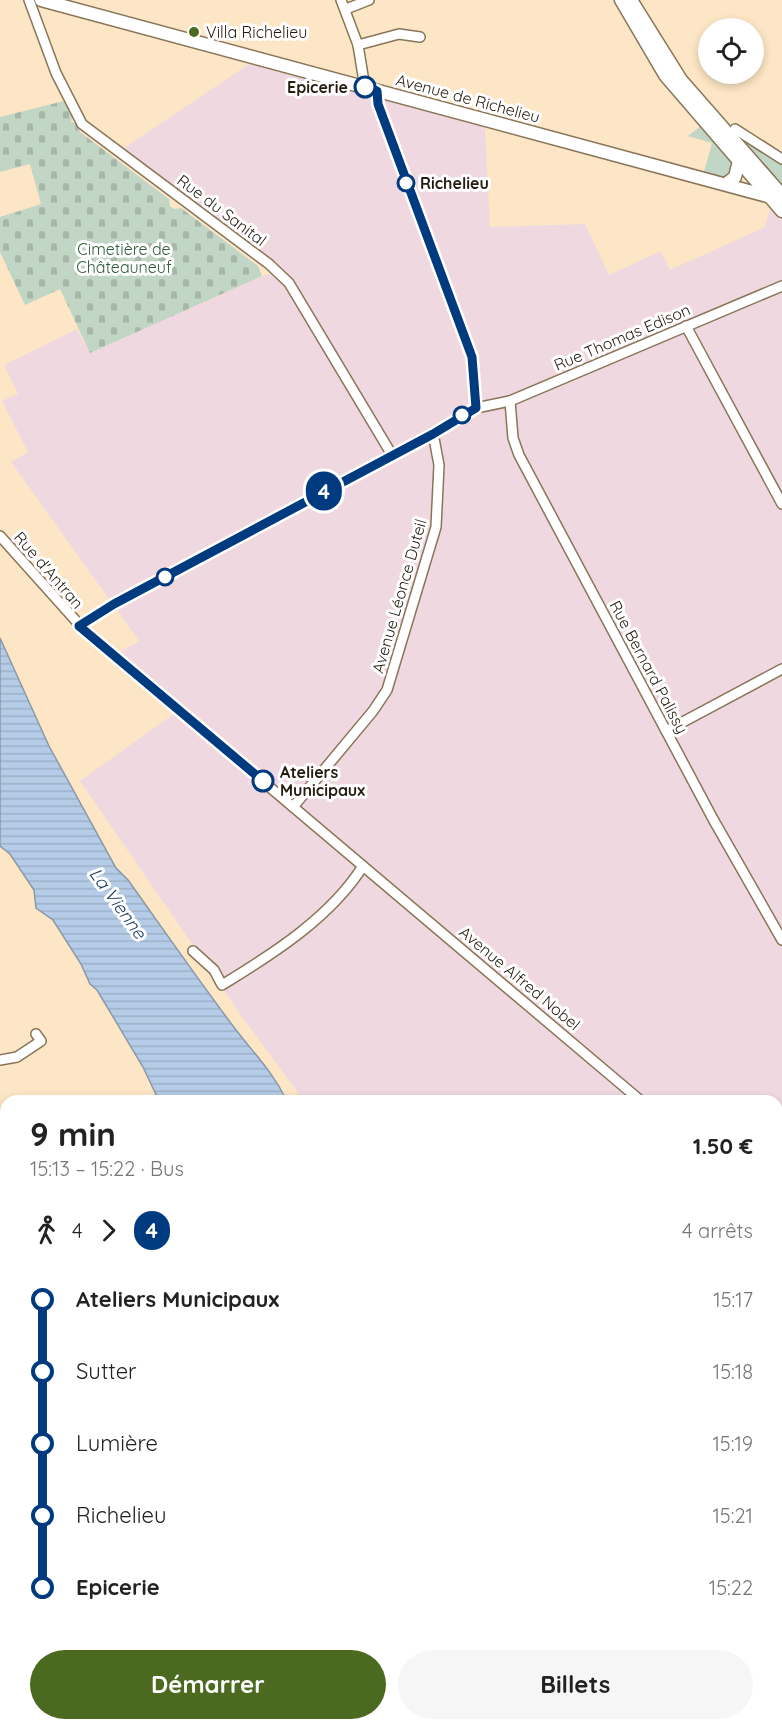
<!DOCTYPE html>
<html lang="fr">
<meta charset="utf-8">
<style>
body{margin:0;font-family:Quicksand,sans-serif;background:#f6f6f6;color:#222;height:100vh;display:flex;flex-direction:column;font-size:22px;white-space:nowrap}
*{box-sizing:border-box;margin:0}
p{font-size:20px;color:#767676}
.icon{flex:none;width:33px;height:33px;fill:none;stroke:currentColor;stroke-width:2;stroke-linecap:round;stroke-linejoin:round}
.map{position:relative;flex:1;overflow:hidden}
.side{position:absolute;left:0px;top:1095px;width:783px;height:636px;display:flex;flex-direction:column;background:#fff;border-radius:18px 18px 0 0;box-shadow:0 3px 9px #0003}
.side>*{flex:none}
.badge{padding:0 12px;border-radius:20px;font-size:21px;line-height:39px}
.fabs{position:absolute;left:698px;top:18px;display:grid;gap:12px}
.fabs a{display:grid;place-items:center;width:66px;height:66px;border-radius:50%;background:#fff;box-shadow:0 3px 9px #0003;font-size:30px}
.map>.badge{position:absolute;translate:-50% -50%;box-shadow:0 0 0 3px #fff}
.legs{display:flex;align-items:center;gap:9px;height:66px;padding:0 30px;font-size:20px}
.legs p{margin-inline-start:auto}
.summary{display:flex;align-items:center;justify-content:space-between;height:102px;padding:0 30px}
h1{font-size:33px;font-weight:800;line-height:45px}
.primary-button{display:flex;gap:12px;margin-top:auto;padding:12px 30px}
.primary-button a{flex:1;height:69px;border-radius:36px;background:#4b6a1f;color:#fff;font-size:24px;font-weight:800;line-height:69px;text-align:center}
.primary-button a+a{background:#f6f6f6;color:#222}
ul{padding:0 30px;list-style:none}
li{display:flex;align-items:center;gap:21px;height:72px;font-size:22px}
li i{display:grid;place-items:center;width:9px;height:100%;margin:0 8px;background:currentColor}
li i::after{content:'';width:15px;height:15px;margin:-8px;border:4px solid;border-radius:50%;background:#fff}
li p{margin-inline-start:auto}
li:first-child i{background:linear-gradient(#0000 50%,currentColor 0)}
li:last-child i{background:linear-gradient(currentColor 50%,#0000 0)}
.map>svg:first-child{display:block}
.industrial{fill:#f0d8e1}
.grass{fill:#c2d6c5}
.cemetery{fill:url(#cemetery-stones)}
.water{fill:url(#water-rules);stroke:#8a97a7;stroke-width:1.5}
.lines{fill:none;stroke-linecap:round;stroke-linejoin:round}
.minor-casing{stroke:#897558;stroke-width:12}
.major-casing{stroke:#897558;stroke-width:15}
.minor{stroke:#fff;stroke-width:9}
.major{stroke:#fff;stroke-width:12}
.rail{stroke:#7c6d59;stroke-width:2;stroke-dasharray:10 10;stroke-linecap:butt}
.line-1-casing{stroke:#fff;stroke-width:14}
.line-1{stroke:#003b80;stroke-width:9}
.poi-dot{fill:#4b6a1f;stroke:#fff;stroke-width:2}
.stop-1-dot{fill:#fff;stroke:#003b80;stroke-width:3}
.labels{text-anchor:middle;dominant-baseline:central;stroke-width:6;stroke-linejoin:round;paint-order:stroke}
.poi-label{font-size:16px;fill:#241c10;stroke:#fff;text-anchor:start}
.stop-label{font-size:16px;font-weight:bold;fill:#241c10;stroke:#fff;text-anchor:start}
.street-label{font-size:16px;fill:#241c10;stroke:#fff}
.park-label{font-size:16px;fill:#2f5c39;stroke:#fff}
.water-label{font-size:18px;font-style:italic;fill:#193b60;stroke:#fff}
</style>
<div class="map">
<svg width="782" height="1731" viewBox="0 0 782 1731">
<defs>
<pattern id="cemetery-stones" width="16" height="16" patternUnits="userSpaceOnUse" patternTransform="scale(1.5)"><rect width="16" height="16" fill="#c2d6c5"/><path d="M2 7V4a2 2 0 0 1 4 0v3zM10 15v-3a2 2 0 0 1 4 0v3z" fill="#a7b7a8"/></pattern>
<pattern id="water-rules" width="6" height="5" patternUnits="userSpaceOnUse" patternTransform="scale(1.5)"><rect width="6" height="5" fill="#b5cce8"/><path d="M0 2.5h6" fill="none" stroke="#9cafc6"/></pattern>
</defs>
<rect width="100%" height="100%" fill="#fde6c5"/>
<g class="industrial">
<polygon points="249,64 485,127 490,227 585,224 609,275 661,251 670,270 765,227 771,205 782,208 782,1330 777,1336 777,1101 304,1101 243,1018 80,781 175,713 118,653 139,641 11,462 28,452 2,401 18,394 4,365 77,329 90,353 262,276 277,272 118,152"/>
<polygon points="434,1725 730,1725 728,1731 438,1731"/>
</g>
<g class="grass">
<polygon points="701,126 733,162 732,173 724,178 704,172 712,143 688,136"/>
<polygon points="735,132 782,162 782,188"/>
<polygon points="6,1631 6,1725 65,1725 67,1731 0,1731 0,1632"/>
</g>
<g class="cemetery">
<polygon points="64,101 72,117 71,122 75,123 80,132 169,199 170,206 174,209 181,208 258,266 262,276 90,353 60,289 25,305 0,252 0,217 41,204 30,164 0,172 0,117"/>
<polygon points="255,1725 432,1725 436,1731 259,1731"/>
</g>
<g class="water">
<path d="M0,638L49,746L116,868L128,880C163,929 197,978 233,1026C254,1054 271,1069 287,1101H159L143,1067L97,990L90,984L81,964L53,920L36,908L34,890L10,854L0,846Z"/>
<polygon points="777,1427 782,1429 782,1527 777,1525"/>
</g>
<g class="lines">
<g class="minor-casing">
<g id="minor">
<polyline points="29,0 56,73 82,124 269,264 289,283 392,455"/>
<polyline points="341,0 358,45 365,88"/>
<polyline points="346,9 369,0"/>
<polyline points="358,45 399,34 420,37"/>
<polyline points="377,91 378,104 472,357 476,408"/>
<polyline points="735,129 782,159"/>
<polyline points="686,326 782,504"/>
<polyline points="510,401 513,438 519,455 713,819 782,940"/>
<polyline points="0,536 86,632 641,1101"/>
<polyline points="79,626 114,604 433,433 476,408 510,401 782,286"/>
<polyline points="666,731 782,669"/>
<polyline points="293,807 373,711 387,690 436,527 439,465 433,433"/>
<path d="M193,951L214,970L222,985C273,954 331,917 363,866"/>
<polyline points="0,1060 17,1057 41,1041 36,1034"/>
<polyline points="777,1144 782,1139"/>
<polyline points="777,1215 782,1219"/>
<polyline points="0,1221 6,1216"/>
<polyline points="0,1251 6,1248"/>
<polyline points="0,1570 6,1587"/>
<polyline points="0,1632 6,1625"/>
<polyline points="93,1725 95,1731"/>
<polyline points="634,1725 637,1731"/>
<polyline points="218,1728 219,1731"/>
<polyline points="675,1731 684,1725"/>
</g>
</g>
<g class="major-casing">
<g id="major">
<polyline points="41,0 782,200"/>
<polyline points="621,0 665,75 782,211"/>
<polyline points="631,0 681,80 782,195"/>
<polyline points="726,184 735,177 739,161"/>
<polyline points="0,1286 6,1298"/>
<polyline points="0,1298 6,1310"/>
<polyline points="777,1710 782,1710"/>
<polyline points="233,1731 244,1725"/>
<polyline points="753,1731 754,1725"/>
</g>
</g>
<use href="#minor" class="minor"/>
<use href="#major" class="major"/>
<g class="rail">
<polyline points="0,1525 6,1541"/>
<polyline points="69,1725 71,1731"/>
</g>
</g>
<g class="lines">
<g class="line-1-casing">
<polyline id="line-1" points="263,781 79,626 114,604 433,434 476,408 472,357 378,104 377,91 365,87"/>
</g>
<use href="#line-1" class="line-1"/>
</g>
<circle class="poi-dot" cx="194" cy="32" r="6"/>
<g class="stop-1-dot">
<circle cx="365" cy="87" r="10"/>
<circle cx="406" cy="183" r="8"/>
<circle cx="462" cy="415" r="8"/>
<circle cx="165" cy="577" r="8"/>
<circle cx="263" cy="781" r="10"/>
</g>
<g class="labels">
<g class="poi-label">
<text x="206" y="32">Villa Richelieu</text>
</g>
<g class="stop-label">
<text x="348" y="87" text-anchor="end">Epicerie</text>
<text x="420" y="183">Richelieu</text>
<text x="280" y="772">Ateliers<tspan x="280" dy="18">Municipaux</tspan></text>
</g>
<g class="street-label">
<text transform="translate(468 98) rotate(15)">Avenue de Richelieu</text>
<text transform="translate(222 210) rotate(37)">Rue du Sanital</text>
<text transform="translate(622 337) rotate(-23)">Rue Thomas Edison</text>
<text transform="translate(49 570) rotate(49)">Rue d'Antran</text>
<text transform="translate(399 596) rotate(-74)">Avenue Léonce Duteil</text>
<text transform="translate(649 667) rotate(62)">Rue Bernard Palissy</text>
<text transform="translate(520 978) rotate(40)">Avenue Alfred Nobel</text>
</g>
<g class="park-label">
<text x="124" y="249">Cimetière de<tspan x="124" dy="18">Châteauneuf</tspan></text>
</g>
<g class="water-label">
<text transform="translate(118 903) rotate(54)">La Vienne</text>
</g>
</g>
</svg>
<div class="fabs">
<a><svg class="icon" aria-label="locate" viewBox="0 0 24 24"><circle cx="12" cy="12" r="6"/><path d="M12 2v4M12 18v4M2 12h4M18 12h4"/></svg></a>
</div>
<b class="badge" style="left:324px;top:491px;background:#003b80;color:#fff">4</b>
<section class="side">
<div class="summary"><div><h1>9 min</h1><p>15:13 – 15:22 · Bus</p></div><b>1.50 €</b></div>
<div class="legs"><svg class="icon" aria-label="walk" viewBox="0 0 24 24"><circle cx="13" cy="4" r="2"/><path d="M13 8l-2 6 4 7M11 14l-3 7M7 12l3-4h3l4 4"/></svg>4<svg class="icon" aria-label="forward" viewBox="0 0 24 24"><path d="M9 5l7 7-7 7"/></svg><b class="badge" style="background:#003b80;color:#fff">4</b><p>4 arrêts</p></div>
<ul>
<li><i style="color:#003b80"></i><b>Ateliers Municipaux</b><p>15:17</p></li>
<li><i style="color:#003b80"></i><span>Sutter</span><p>15:18</p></li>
<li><i style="color:#003b80"></i><span>Lumière</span><p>15:19</p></li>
<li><i style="color:#003b80"></i><span>Richelieu</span><p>15:21</p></li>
<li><i style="color:#003b80"></i><b>Epicerie</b><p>15:22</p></li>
</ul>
<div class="primary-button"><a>Démarrer</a><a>Billets</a></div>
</section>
</div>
